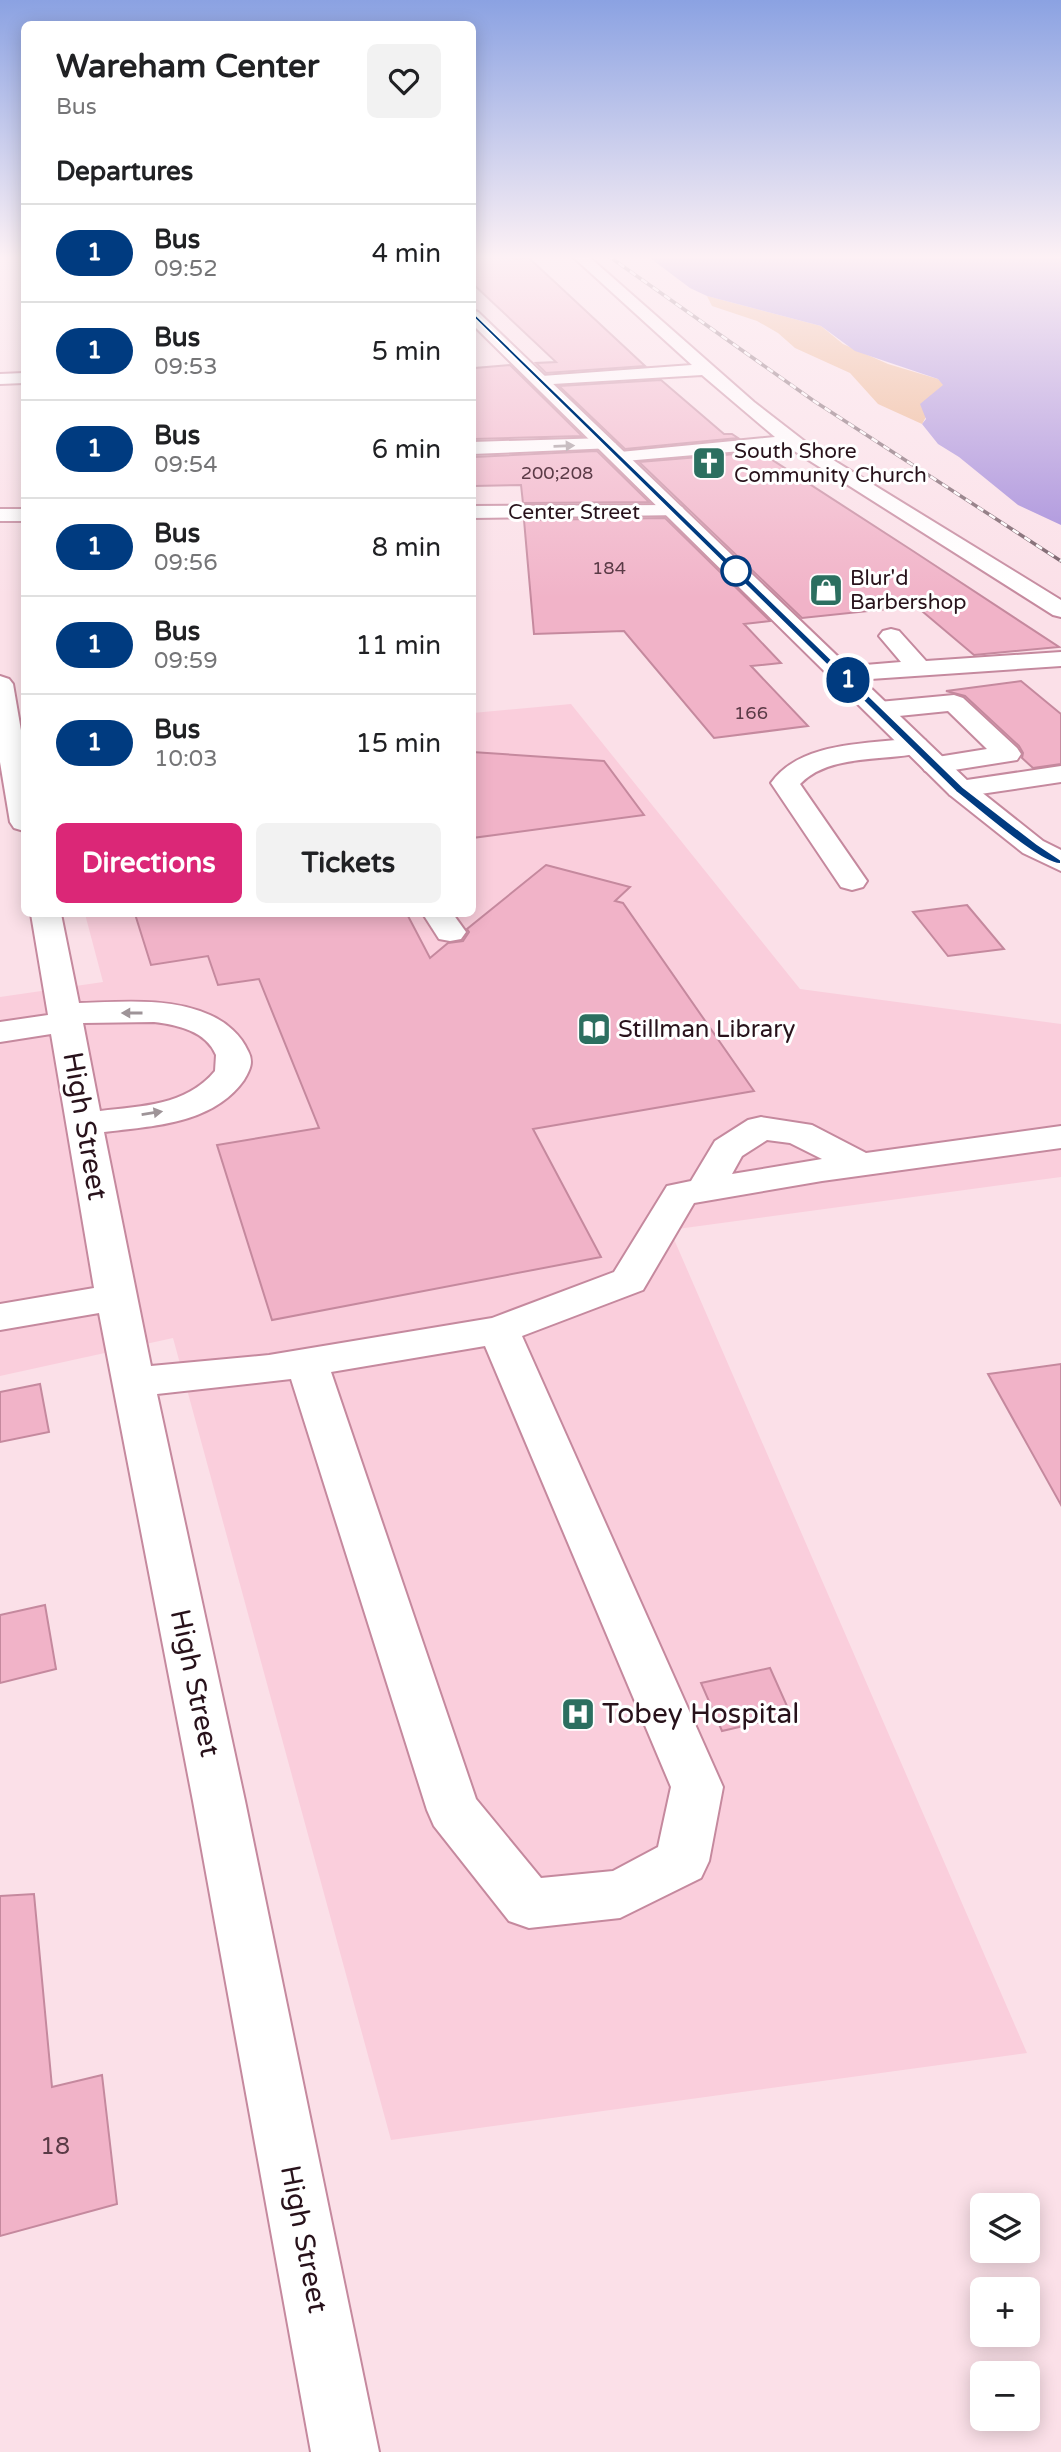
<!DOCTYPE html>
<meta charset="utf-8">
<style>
body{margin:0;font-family:"Varela Round",sans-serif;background:#f2f2f2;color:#202124;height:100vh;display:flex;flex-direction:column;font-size:26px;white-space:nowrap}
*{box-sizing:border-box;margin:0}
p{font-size:23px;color:#757577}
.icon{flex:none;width:38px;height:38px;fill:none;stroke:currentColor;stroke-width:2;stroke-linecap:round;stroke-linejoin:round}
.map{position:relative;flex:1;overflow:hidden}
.panel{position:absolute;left:21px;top:21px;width:455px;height:896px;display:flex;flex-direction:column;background:#fff;border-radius:10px;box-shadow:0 4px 18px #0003}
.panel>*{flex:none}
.badge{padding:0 14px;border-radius:23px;font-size:24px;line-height:46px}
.controls{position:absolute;left:970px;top:2193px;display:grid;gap:14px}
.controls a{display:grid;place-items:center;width:70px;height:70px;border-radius:10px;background:#fff;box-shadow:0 4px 18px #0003;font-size:35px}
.map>.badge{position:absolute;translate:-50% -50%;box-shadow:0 0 0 4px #fff}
h2{padding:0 35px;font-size:26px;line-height:63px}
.round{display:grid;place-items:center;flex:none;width:74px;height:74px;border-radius:10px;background:#f2f2f2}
.headline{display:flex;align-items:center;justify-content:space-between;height:119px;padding:0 35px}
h1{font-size:33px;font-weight:700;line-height:52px}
.primary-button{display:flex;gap:14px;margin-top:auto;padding:14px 35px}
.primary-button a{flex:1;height:80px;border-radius:10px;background:#db2777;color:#fff;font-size:28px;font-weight:700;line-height:80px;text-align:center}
.primary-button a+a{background:#f2f2f2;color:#202124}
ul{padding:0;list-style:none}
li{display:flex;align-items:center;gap:21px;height:98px;padding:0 35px;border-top:2px solid #e0e0e0}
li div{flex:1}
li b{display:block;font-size:26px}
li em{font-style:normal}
li .badge{min-width:77px;font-weight:700;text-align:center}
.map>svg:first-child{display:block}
.built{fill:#facedc}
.green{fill:#ebaf84}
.water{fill:#9f86d9}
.building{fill:#f1b3c8;stroke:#c5899e;stroke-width:2}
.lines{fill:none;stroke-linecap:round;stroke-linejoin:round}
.minor-casing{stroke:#c5899e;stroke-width:4}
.major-casing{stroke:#c5899e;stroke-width:4}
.minor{fill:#fff;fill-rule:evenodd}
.major{fill:#fff;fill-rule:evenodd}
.rail-casing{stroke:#735b64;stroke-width:3.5}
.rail{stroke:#fff;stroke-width:2.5;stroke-dasharray:7;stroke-linecap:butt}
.oneway{fill:#9e9498}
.line{fill:#003b80;stroke:#fff;stroke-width:2}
.stop-dot{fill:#fff;stroke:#003b80;stroke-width:3.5}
.labels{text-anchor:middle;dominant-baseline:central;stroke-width:6;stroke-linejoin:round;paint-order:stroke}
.far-number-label{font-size:18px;fill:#5a3a46}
.far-poi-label{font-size:21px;fill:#28121b;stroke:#fff;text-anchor:start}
.far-street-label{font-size:21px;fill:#28121b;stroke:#fff}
.poi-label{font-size:24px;fill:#28121b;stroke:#fff;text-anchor:start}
.near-number-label{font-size:24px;fill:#5a3a46}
.near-street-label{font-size:28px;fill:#28121b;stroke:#fff}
.near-poi-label{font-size:28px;fill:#28121b;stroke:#fff;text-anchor:start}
</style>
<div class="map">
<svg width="1061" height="2452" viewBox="0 0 1061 2452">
<rect width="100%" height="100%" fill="#fbe0e8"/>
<polygon class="built" points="571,704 800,989 1061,1024 1061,1177 670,1230 1027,2053 391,2140 173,1338 0,1376 0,997 103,982 85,914 472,914 473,713"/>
<polygon class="green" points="707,296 821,326 843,344 888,364 938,379 944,385 922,424 878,404 850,373 795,348 778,333 757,321 712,306"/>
<polygon class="water" points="646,255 1061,255 1061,525 1018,505 959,457 938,444 922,424 926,419 920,404 943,385 938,379 855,351 821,326 707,296 690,288"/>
<g class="building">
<polygon points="513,256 516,259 529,258 645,366 546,373 536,363 556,362 472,283 472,258"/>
<polygon points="510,365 582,436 474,439 475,368"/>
<polygon points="661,380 724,434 732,434 738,438 625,449 559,386"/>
<polygon points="597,451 649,502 523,503 521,485 473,486 474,457"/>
<polygon points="760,452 913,551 1059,647 974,655 916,606 802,618 639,462"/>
<polygon points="665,518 770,621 744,624 781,663 751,666 808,726 714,738 624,631 534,634 524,520"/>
<polygon points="1021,681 1061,714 1061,764 1033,768 1022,758 1023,753 1019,746 965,696 946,691"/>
<polygon points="472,752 604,761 644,815 472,838"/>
<polygon points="546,865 630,887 615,901 623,903 754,1091 533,1129 601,1257 272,1320 217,1145 319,1128 259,979 218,985 208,956 151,965 135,914 407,914 430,958 448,943 463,941 469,932 467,929"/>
<polygon points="967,905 1004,949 948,956 913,912"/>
<polygon points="1061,1364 1061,1505 988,1374"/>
<polygon points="40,1384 49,1432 0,1442 0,1392"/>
<polygon points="45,1605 56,1669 0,1683 0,1615"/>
<polygon points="770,1668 791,1715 722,1731 701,1683"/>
<polygon points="34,1894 52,2087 102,2075 117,2204 0,2236 0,1896"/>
</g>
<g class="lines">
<g class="minor-casing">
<g id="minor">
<polygon points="571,255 587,255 754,402 812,447 1061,600 1061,617 1053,615 788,447 613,462 610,458 620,452 775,437 702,375 536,385 533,381 536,377 542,376 692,365"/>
<polygon points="24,373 24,383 0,384 0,374"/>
<polygon points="606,438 616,444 613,448 472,454 472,442"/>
<polygon points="675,505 682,507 685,511 682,515 472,518 472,506"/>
<rect x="0" y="509" width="24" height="12"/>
<polygon points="891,629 899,631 926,661 1061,652 1061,666 841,681 832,679 829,674 832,669 841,667 901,662 879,636 883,631"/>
<polygon points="0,676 9,679 13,684 24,748 24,831 14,828 10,822 0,762"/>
<polygon points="954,695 963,698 1017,748 1021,754 1017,760 935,773 925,771 921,765 925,759 987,749 948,711 879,718 870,715 866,710 870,705 879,702"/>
<path d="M916,738L925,740L929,746L925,752C885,762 830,753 800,784L867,881L863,887L852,890L841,887L771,783C800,741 870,744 916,738Z"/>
<polygon points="1061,766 1061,782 960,797 950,795 946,789 950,783 960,781"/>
<path d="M31,914H61L79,1003C122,1002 170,997 210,1015C226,1022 241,1035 248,1051C254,1062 250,1070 244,1080C213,1124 153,1126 104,1132L151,1366L269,1355L492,1318L614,1272L667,1186L691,1181L715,1141L748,1120L761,1117L812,1125L866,1153L1061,1126V1148L822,1181L694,1203L643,1290L522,1336L723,1787L709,1861L701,1878L620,1918L529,1928L509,1921L434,1826L427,1810L291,1379L157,1394L245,1801L379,2452H311L193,1801L99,1313L0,1330V1304L94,1288L51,1034L0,1042V1022L48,1015ZM154,1022C178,1025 206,1031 216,1055L215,1071C186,1106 141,1106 100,1111L83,1023ZM767,1140L790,1143L822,1159L732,1174L742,1156ZM485,1346L671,1787L658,1847L613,1871L541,1878L476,1799L331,1372Z"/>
<polygon points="423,914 453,914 466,932 461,939 450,941 439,939"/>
</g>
</g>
<g class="major-casing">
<polygon id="major" points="472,310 478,312 970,783 1043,841 1061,850 1061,871 1023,853 950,795 472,324"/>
</g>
<use href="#minor" class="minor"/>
<use href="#major" class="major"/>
<g class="rail-casing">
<polyline id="rail" points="607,255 814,401 1061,561"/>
</g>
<use href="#rail" class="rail"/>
</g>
<defs><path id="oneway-solid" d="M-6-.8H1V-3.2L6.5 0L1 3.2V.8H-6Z" transform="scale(1.75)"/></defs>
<g class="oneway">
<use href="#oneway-solid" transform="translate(564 446) rotate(-2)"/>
<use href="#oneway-solid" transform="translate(132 1013) rotate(180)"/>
<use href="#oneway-solid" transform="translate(152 1113) rotate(-9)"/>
</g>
<linearGradient id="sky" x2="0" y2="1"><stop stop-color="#8ba2e2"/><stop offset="0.43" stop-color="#fdf1f5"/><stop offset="1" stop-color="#fdf1f5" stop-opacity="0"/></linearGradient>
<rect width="1061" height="598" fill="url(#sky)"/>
<path class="line" d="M470,314H475L963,787L1037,844L1061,860V864C1043,867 976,807 956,792Z"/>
<defs>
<g id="church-square" transform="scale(1.75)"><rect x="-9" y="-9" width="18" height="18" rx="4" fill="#2c6f60" stroke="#fff"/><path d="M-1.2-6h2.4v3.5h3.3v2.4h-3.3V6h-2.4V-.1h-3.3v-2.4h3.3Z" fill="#fff"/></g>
<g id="shop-square" transform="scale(1.75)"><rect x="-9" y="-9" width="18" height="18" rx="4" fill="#2c6f60" stroke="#fff"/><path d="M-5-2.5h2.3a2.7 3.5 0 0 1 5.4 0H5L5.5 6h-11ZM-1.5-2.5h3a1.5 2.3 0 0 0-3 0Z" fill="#fff"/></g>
<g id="library-square" transform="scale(1.75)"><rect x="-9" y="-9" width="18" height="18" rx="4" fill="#2c6f60" stroke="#fff"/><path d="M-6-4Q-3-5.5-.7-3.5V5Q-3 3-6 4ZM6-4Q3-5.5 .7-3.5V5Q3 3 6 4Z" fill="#fff"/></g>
<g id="hospital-square" transform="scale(1.75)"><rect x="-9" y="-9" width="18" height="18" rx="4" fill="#2c6f60" stroke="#fff"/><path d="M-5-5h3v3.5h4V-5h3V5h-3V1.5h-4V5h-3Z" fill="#fff"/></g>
</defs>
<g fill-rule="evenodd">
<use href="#church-square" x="709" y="463"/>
<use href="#shop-square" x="826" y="590"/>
<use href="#library-square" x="594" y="1029"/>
<use href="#hospital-square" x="578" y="1714"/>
</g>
<circle class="stop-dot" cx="736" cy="571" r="14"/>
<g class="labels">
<g class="far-number-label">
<text x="557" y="473">200;208</text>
<text x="609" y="568">184</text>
<text x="751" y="713">166</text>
</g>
<g class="far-poi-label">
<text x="734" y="451">South Shore<tspan x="734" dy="24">Community Church</tspan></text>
<text x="850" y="578">Blur'd<tspan x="850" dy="24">Barbershop</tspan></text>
</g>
<g class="far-street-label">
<text x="574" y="512">Center Street</text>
</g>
<g class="poi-label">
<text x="618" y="1029">Stillman Library</text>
</g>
<g class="near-number-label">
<text x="55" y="2146">18</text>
</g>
<g class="near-street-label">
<text transform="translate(85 1126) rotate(80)">High Street</text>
<text transform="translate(195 1683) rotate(78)">High Street</text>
<text transform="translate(304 2239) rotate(79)">High Street</text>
</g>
<g class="near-poi-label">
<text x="602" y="1714">Tobey Hospital</text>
</g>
</g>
</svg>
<div class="controls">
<a><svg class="icon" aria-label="layers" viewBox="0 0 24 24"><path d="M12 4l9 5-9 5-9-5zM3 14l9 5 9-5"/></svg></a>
<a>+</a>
<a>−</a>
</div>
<b class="badge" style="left:848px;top:680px;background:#003b80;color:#fff">1</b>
<section class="panel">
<div class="headline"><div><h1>Wareham Center</h1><p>Bus</p></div><a class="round"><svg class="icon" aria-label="heart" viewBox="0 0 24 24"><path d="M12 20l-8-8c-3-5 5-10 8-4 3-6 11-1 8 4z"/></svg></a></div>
<h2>Departures</h2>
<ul>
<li><span class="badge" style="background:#003b80;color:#fff">1</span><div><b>Bus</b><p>09:52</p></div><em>4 min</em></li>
<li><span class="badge" style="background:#003b80;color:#fff">1</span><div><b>Bus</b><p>09:53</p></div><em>5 min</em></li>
<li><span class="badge" style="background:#003b80;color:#fff">1</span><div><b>Bus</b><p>09:54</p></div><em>6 min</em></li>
<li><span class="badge" style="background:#003b80;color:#fff">1</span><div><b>Bus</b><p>09:56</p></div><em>8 min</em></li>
<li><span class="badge" style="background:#003b80;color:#fff">1</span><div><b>Bus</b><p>09:59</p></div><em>11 min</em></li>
<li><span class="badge" style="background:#003b80;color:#fff">1</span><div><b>Bus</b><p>10:03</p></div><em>15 min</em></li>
</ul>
<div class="primary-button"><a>Directions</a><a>Tickets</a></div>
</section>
</div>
